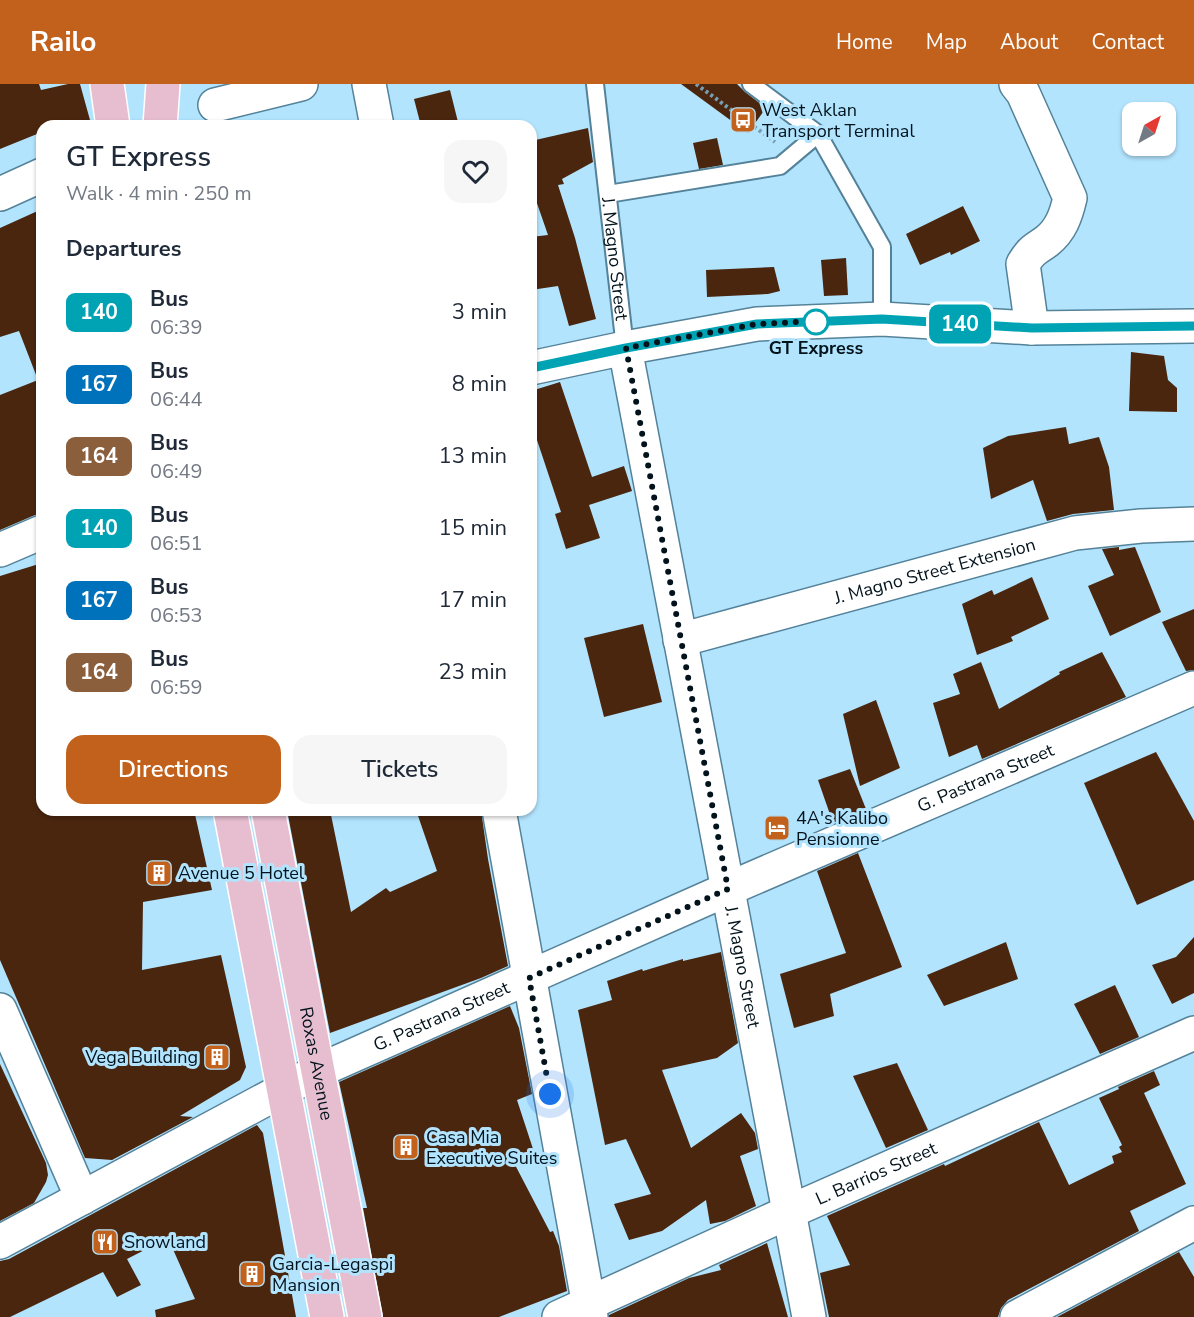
<!DOCTYPE html>
<meta charset="utf-8">
<style>
body{margin:0;font-family:"Nunito Sans",sans-serif;background:#f6f6f7;color:#1f2937;height:100vh;display:flex;flex-direction:column;font-size:22px;white-space:nowrap}
*{box-sizing:border-box;margin:0}
p{font-size:20px;color:#747a83}
.icon{flex:none;width:33px;height:33px;fill:none;stroke:currentColor;stroke-width:2;stroke-linecap:round;stroke-linejoin:round}
.map{position:relative;flex:1;overflow:hidden}
.panel{position:absolute;left:36px;top:36px;width:501px;height:696px;display:flex;flex-direction:column;background:#fff;border-radius:18px;box-shadow:0 2px 4px #0004}
.panel>*{flex:none}
.badge{padding:0 12px;border-radius:9px;font-size:21px;line-height:39px}
.needle{width:39px;rotate:39deg}
.buttons{position:absolute;left:1122px;top:18px;display:grid;gap:12px}
.buttons a{display:grid;place-items:center;width:54px;height:54px;border-radius:12px;background:#fff;box-shadow:0 2px 4px #0004;font-size:30px}
.you{position:absolute;width:30px;height:30px;margin:-15px;border:4px solid #fff;border-radius:50%;background:#1a73e8;box-shadow:0 0 0 9px #1a73e833}
.map>.badge{position:absolute;translate:-50% -50%;box-shadow:0 0 0 3px #fff}
h2{padding:0 30px;font-size:22px;line-height:54px}
.round{display:grid;place-items:center;flex:none;width:63px;height:63px;border-radius:18px;background:#f6f6f7}
.summary{display:flex;align-items:center;justify-content:space-between;height:102px;padding:0 30px}
h1{font-size:28px;font-weight:600;line-height:45px}
.cta{display:flex;gap:12px;margin-top:auto;padding:12px 30px}
.cta a{flex:1;height:69px;border-radius:18px;background:#c1611c;color:#fff;font-size:24px;font-weight:600;line-height:69px;text-align:center}
.cta a+a{background:#f6f6f7;color:#1f2937}
ul{padding:0;list-style:none}
li{display:flex;align-items:center;gap:18px;height:72px;padding:0 30px}
li div{flex:1}
li b{display:block;font-size:22px}
li em{font-style:normal}
li .badge{min-width:66px;font-weight:700;text-align:center}
header{display:flex;align-items:center;gap:36px;box-sizing:border-box;height:84px;padding:0 30px;background:#c1611c;color:#fff}
header strong{font-size:28px}
nav{display:flex;gap:33px;margin-inline-start:auto;font-size:21px}
.map>svg:first-child{display:block}
.building{fill:#4a260f}
.lines{fill:none;stroke-linecap:round;stroke-linejoin:round}
.service-casing{stroke:#548299;stroke-width:20}
.minor-casing{stroke:#548299;stroke-width:36}
.tertiary-casing{stroke:#548299;stroke-width:36}
.primary-casing{stroke:#fff;stroke-width:36}
.path{stroke:#789eb3;stroke-width:4;stroke-dasharray:3 3;stroke-linecap:butt}
.service{stroke:#fff;stroke-width:16}
.minor{stroke:#fff;stroke-width:33}
.tertiary{stroke:#fff;stroke-width:33}
.primary{stroke:#e7bed0;stroke-width:33}
.line-casing{stroke:#fff;stroke-width:14}
.line{stroke:#00a3b4;stroke-width:9}
.walk{stroke:#02131c;stroke-width:6;stroke-dasharray:0 10.8}
.stop-dot{fill:#fff;stroke:#00a3b4;stroke-width:3}
.labels{text-anchor:middle;dominant-baseline:central;stroke-width:6;stroke-linejoin:round;paint-order:stroke}
.poi-label{font-size:18px;fill:#02131c;stroke:#b3e4fe;text-anchor:start}
.street-label{font-size:18px;fill:#02131c;stroke:#b3e4fe}
.stop-label{font-size:18px;font-weight:bold;fill:#02131c;stroke:#b3e4fe}
</style>
<header>
<strong>Railo</strong>
<nav><a>Home</a><a>Map</a><a>About</a><a>Contact</a></nav>
</header>
<div class="map">
<svg width="1194" height="1233" viewBox="0 0 1194 1233">
<rect width="100%" height="100%" fill="#b3e4fe"/>
<g class="building">
<polygon points="0,0 39,0 41,6 68,0 80,0 90,36 68,42 42,42 42,48 0,65"/>
<polygon points="681,0 737,0 745,8 766,24 748,49"/>
<polygon points="450,6 459,42 421,42 414,15"/>
<polygon points="588,44 593,78 562,95 564,100 558,101 575,154 596,235 569,242 558,202 531,206 531,153 548,151 531,102 531,57"/>
<polygon points="717,54 723,81 699,85 693,59"/>
<polygon points="963,122 980,157 951,171 950,168 920,181 906,150"/>
<polygon points="42,125 42,430 35,431 0,446 0,311 38,296 19,247 0,253 0,144"/>
<polygon points="846,174 848,211 824,212 821,176"/>
<polygon points="774,183 780,207 768,210 707,213 706,186"/>
<polygon points="1131,268 1164,272 1168,296 1177,304 1177,328 1129,327"/>
<polygon points="560,298 592,393 624,382 632,407 589,421 600,454 566,465 555,430 561,428 531,338 531,307"/>
<polygon points="1066,343 1069,360 1099,353 1109,383 1114,426 1073,430 1047,437 1033,396 991,415 983,364 1008,352"/>
<polygon points="1119,463 1119,466 1135,463 1161,528 1110,552 1088,502 1114,491 1102,465"/>
<polygon points="42,479 42,726 194,726 212,806 143,818 142,886 221,871 246,983 240,996 180,1032 193,1033 112,1076 85,1074 0,876 0,492"/>
<polygon points="1032,493 1049,535 1011,553 1013,557 977,571 962,520 992,506 994,511"/>
<polygon points="1194,525 1194,586 1186,587 1162,538"/>
<polygon points="643,540 662,618 604,633 584,554"/>
<polygon points="1102,568 1126,613 982,675 977,661 949,673 933,619 960,610 953,590 981,578 999,625 1060,590 1059,588"/>
<polygon points="876,616 900,684 860,702 843,630"/>
<polygon points="1156,668 1194,737 1194,796 1137,821 1084,699"/>
<polygon points="850,685 866,725 833,739 818,696"/>
<polygon points="287,726 330,726 351,828 386,804 390,808 437,787 416,726 481,726 488,775 508,882 481,894 330,949"/>
<polygon points="858,769 902,883 830,910 834,932 794,944 780,890 846,869 817,787"/>
<polygon points="1194,853 1194,909 1172,920 1152,881 1176,873"/>
<polygon points="1006,858 1018,895 944,922 927,891"/>
<polygon points="721,868 738,959 717,974 662,986 691,1064 741,1029 755,1049 758,1065 740,1072 756,1122 725,1137 710,1140 706,1116 662,1147 629,1156 614,1120 651,1110 626,1055 605,1061 578,926 612,916 607,897 642,885 643,887 683,875 683,877"/>
<polygon points="1115,901 1139,953 1100,970 1074,920"/>
<polygon points="510,922 519,944 532,1010 517,1016 534,1068 512,1075 550,1148 553,1147 559,1162 567,1207 499,1233 383,1233 363,1124 367,1124 339,998"/>
<polygon points="897,979 928,1046 886,1064 853,992"/>
<polygon points="0,980 46,1079 48,1091 46,1098 34,1119 0,1137"/>
<polygon points="1154,987 1160,1001 1144,1009 1186,1100 1130,1127 1139,1147 1008,1216 1001,1224 998,1233 829,1233 820,1189 850,1181 827,1132 944,1080 945,1082 1039,1038 1069,1101 1114,1079 1112,1072 1122,1068 1119,1063 1122,1061 1099,1014 1119,1005 1118,1003"/>
<polygon points="257,1041 263,1049 296,1233 156,1233 155,1226 195,1215 168,1154 127,1175 141,1201 117,1213 103,1188 10,1233 0,1233 0,1177 9,1175"/>
<polygon points="767,1159 788,1233 609,1233 609,1231 689,1194 721,1186 719,1181"/>
<polygon points="1179,1168 1194,1193 1194,1233 1057,1233"/>
</g>
<g class="lines">
<g class="service-casing">
<g id="service">
<path id="s1" d="M595,0L625,264"/>
<polyline points="751,0 818,50 882,163 882,235"/>
<polyline points="608,110 780,82 818,50"/>
</g>
</g>
<g class="minor-casing">
<g id="minor">
<polyline points="369,0 377,42"/>
<path d="M1016,0L1023,9L1070,114C1066,131 1061,146 1047,157C1035,166 1032,165 1023,180L1032,244"/>
<polyline points="215,21 301,0"/>
<path id="s2" d="M625,264L809,1233"/>
<polyline points="531,284 625,264 757,240 882,235 1032,244 1194,242"/>
<path id="s3" d="M680,556L1075,449L1141,442L1194,440"/>
<polyline points="499,726 591,1233"/>
<polyline points="1017,1233 1194,1139"/>
</g>
</g>
<g class="tertiary-casing">
<g id="tertiary">
<polyline points="0,110 42,91"/>
<polyline points="0,466 42,448"/>
<polyline points="0,926 82,1114"/>
<path id="s4" d="M0,1158L318,987L728,805L1194,604"/>
<path id="s5" d="M559,1233L789,1128L1194,949"/>
</g>
</g>
<g class="primary-casing">
<g id="primary">
<polyline points="107,0 113,42"/>
<polyline points="160,42 163,0"/>
<polyline points="230,726 327,1233"/>
<path id="s6" d="M268,726L365,1233"/>
</g>
</g>
<polyline class="path" points="696,0 775,58"/>
<use href="#service" class="service"/>
<use href="#minor" class="minor"/>
<use href="#tertiary" class="tertiary"/>
<use href="#primary" class="primary"/>
</g>
<g class="lines">
<g class="line-casing">
<polyline id="line" points="531,284 626,264 757,240 882,235 1032,244 1194,242"/>
</g>
<use href="#line" class="line"/>
<polyline class="walk" points="550,1010 529,894 728,805 626,264 757,240 819,237 816,238"/>
</g>
<defs>
<g id="bus-square" transform="scale(1.35)"><rect x="-9" y="-9" width="18" height="18" rx="4" fill="#c1611c" stroke="#b3e4fe"/><path d="M-5-6H5V4H4V6H2V4H-2V6H-4V4H-5ZM-3.5-4V0h7V-4ZM-3.5 1.2v1.5H-2V1.2ZM2 1.2v1.5H3.5V1.2Z" fill="#fff"/></g>
<g id="hotel-square" transform="scale(1.35)"><rect x="-9" y="-9" width="18" height="18" rx="4" fill="#c1611c" stroke="#b3e4fe"/><path d="M-6-4.5h1.5V1H6V5H4.5V3h-9V5H-6ZM-4 0a1.8 1.8 0 1 1 3.6 0ZM.5 0V-2.5h3Q6-2.5 6 0Z" fill="#fff"/></g>
<g id="building-square" transform="scale(1.35)"><rect x="-9" y="-9" width="18" height="18" rx="4" fill="#c1611c" stroke="#b3e4fe"/><path d="M-4-6H4V6H1V3H-1V6H-4ZM-2.5-4.3h1.7v1.8h-1.7ZM.8-4.3h1.7v1.8H.8ZM-2.5-1h1.7V.8h-1.7ZM.8-1h1.7V.8H.8Z" fill="#fff"/></g>
<g id="restaurant-square" transform="scale(1.35)"><rect x="-9" y="-9" width="18" height="18" rx="4" fill="#c1611c" stroke="#b3e4fe"/><path d="M-5-6h1v4h1v-4h1v4h1v-4h1v5L-1.5 .5V6h-2V.5L-5-1ZM5-6V6H3V1.5H1.5Q1.5-4 5-6Z" fill="#fff"/></g>
</defs>
<g fill-rule="evenodd">
<use href="#bus-square" x="743" y="36"/>
<use href="#hotel-square" x="777" y="744"/>
<use href="#building-square" x="159" y="789"/>
<use href="#building-square" x="217" y="973"/>
<use href="#building-square" x="406" y="1063"/>
<use href="#restaurant-square" x="105" y="1158"/>
<use href="#building-square" x="252" y="1190"/>
</g>
<circle class="stop-dot" cx="816" cy="238" r="12"/>
<g class="labels">
<g class="poi-label">
<text x="762" y="26">West Aklan<tspan x="762" dy="21">Transport Terminal</tspan></text>
<text x="796" y="734">4A's Kalibo<tspan x="796" dy="21">Pensionne</tspan></text>
<text x="178" y="789">Avenue 5 Hotel</text>
<text x="198" y="973" text-anchor="end">Vega Building</text>
<text x="426" y="1053">Casa Mia<tspan x="426" dy="21">Executive Suites</tspan></text>
<text x="124" y="1158">Snowland</text>
<text x="272" y="1180">Garcia-Legaspi<tspan x="272" dy="21">Mansion</tspan></text>
</g>
<g class="street-label">
<text stroke="none"><textPath href="#s1" startOffset="176">J. Magno Street</textPath></text>
<text stroke="none"><textPath href="#s3" startOffset="264">J. Magno Street Extension</textPath></text>
<text stroke="none"><textPath href="#s4" startOffset="1090">G. Pastrana Street</textPath></text>
<text stroke="none"><textPath href="#s2" startOffset="630">J. Magno Street</textPath></text>
<text stroke="none"><textPath href="#s4" startOffset="496">G. Pastrana Street</textPath></text>
<text stroke="none"><textPath href="#s6" startOffset="258">Roxas Avenue</textPath></text>
<text stroke="none"><textPath href="#s5" startOffset="348">L. Barrios Street</textPath></text>
</g>
<g class="stop-label">
<text x="816" y="264">GT Express</text>
</g>
</g>
</svg>
<div class="buttons">
<a><svg class="needle" viewBox="-14 -14 28 28"><path d="M0-13l5 13h-10z" fill="#e53935"/><path d="M0 13l5-13h-10z" fill="#747a83"/></svg></a>
</div>
<div class="you" style="left:550px;top:1010px"></div>
<b class="badge" style="left:960px;top:240px;background:#00a3b4;color:#fff">140</b>
<section class="panel">
<div class="summary"><div><h1>GT Express</h1><p>Walk · 4 min · 250 m</p></div><a class="round"><svg class="icon" aria-label="heart" viewBox="0 0 24 24"><path d="M12 20l-8-8c-3-5 5-10 8-4 3-6 11-1 8 4z"/></svg></a></div>
<h2>Departures</h2>
<ul>
<li><span class="badge" style="background:#00a3b4;color:#fff">140</span><div><b>Bus</b><p>06:39</p></div><em>3 min</em></li>
<li><span class="badge" style="background:#0072bc;color:#fff">167</span><div><b>Bus</b><p>06:44</p></div><em>8 min</em></li>
<li><span class="badge" style="background:#8b5e3c;color:#fff">164</span><div><b>Bus</b><p>06:49</p></div><em>13 min</em></li>
<li><span class="badge" style="background:#00a3b4;color:#fff">140</span><div><b>Bus</b><p>06:51</p></div><em>15 min</em></li>
<li><span class="badge" style="background:#0072bc;color:#fff">167</span><div><b>Bus</b><p>06:53</p></div><em>17 min</em></li>
<li><span class="badge" style="background:#8b5e3c;color:#fff">164</span><div><b>Bus</b><p>06:59</p></div><em>23 min</em></li>
</ul>
<div class="cta"><a>Directions</a><a>Tickets</a></div>
</section>
</div>
